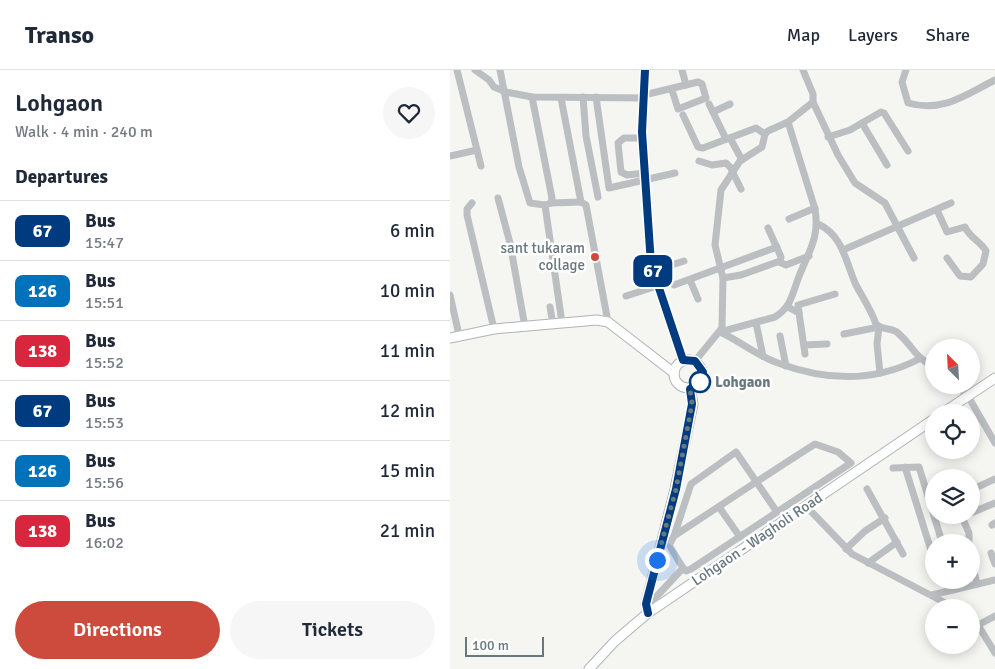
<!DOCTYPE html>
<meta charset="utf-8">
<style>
body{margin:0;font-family:Signika,sans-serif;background:#f6f6f7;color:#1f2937;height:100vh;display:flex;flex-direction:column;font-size:19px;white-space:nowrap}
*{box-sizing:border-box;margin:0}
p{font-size:16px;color:#747a83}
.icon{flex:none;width:28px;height:28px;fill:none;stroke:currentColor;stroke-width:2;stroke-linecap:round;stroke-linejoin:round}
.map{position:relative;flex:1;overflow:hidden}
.sheet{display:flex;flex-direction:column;background:#fff;width:450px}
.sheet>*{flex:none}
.badge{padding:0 10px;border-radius:8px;font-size:18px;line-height:32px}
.needle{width:32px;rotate:336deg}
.buttons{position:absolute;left:475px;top:269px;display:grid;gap:10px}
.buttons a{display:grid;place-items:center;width:55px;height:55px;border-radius:50%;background:#fff;box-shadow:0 2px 12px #0003;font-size:25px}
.scale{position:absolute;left:15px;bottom:12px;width:79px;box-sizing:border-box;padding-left:5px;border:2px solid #68787f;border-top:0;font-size:14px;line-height:18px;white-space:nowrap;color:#68787f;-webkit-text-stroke:4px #fff;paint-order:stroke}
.you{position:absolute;width:25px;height:25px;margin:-12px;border:4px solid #fff;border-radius:50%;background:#1a73e8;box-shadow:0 0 0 8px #1a73e833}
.map>.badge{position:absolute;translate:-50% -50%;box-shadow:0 0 0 2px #fff}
h2{padding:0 15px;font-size:19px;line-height:45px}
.round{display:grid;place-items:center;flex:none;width:52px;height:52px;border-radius:26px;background:#f6f6f7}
.overview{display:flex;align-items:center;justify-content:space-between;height:85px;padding:0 15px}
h1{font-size:24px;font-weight:600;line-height:38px}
.cta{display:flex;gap:10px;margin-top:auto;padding:10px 15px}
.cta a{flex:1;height:58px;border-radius:30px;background:#cc4b3c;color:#fff;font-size:20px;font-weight:600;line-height:58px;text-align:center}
.cta a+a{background:#f6f6f7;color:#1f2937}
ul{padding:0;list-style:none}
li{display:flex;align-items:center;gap:15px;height:60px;padding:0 15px;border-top:1px solid #e0e1e3}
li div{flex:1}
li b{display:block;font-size:19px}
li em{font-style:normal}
li .badge{min-width:55px;font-weight:700;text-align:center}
header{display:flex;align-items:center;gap:30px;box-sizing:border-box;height:70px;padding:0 25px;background:#fff;border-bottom:1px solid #e0e1e3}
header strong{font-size:24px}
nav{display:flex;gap:28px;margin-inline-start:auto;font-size:18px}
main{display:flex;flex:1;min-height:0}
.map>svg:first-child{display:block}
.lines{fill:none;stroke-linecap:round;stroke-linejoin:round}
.major-casing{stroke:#afb4b6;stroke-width:11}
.minor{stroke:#bbbfc2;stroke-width:7}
.major{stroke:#fff;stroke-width:9}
.line-casing{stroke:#fff;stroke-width:11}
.line{stroke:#003b80;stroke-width:8}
.walk{stroke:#68787f;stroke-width:5;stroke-dasharray:0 9}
.poi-dot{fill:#cc4b3c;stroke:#fff;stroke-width:2}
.stop-dot{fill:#fff;stroke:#003b80;stroke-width:2.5}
.labels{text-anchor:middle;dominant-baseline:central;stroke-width:5;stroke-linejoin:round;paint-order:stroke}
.poi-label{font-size:15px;fill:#68787f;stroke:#fff;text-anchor:end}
.stop-label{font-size:15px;font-weight:bold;fill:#68787f;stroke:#fff;text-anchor:start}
.street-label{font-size:15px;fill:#68787f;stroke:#fff}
</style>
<header>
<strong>Transo</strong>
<nav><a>Map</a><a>Layers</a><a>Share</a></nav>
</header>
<main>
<section class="sheet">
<div class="overview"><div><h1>Lohgaon</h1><p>Walk · 4 min · 240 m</p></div><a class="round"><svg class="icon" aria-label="heart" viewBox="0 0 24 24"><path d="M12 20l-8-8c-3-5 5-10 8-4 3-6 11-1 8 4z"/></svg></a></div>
<h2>Departures</h2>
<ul>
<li><span class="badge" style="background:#003b80;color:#fff">67</span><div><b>Bus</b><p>15:47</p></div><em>6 min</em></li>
<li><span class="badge" style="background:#0072bc;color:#fff">126</span><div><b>Bus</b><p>15:51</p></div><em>10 min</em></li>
<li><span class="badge" style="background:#d7263d;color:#fff">138</span><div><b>Bus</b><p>15:52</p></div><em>11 min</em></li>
<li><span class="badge" style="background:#003b80;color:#fff">67</span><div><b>Bus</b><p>15:53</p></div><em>12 min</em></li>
<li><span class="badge" style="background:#0072bc;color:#fff">126</span><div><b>Bus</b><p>15:56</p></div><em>15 min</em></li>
<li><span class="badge" style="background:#d7263d;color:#fff">138</span><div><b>Bus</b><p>16:02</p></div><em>21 min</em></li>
</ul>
<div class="cta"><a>Directions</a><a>Tickets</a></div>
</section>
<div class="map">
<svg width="545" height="599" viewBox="0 0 545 599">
<rect width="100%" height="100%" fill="#f5f5f2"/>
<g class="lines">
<g class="major-casing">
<g id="major">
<polyline points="0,268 44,259 147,250 158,252 224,303"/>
<circle cx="238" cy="304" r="14"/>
<polyline points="494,342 545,308"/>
<polyline points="198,543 196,534 198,525 225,419 243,334 240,319"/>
<polyline points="139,599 165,571 198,543 484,349"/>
</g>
</g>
<g class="minor">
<polyline points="7,0 31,96"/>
<polyline points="25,0 39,10 44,17 56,22 82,27 194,28"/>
<polyline points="50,0 69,97 80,133 95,135 112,253"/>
<polyline points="195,0 192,62 201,193 233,291"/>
<polyline points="232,0 236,15"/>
<path d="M456,0L452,12L458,33C493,43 515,25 545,10"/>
<polyline points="194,25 248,12 252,14 256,28 228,39 222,20"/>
<polyline points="82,27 102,128 101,133 95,135"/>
<polyline points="133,27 136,66 148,127"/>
<polyline points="146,27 159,118 225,103"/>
<polyline points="111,28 131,132 136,135 158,252"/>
<polyline points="363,32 388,85 405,113 435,133 464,188"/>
<polyline points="259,34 276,69"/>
<polyline points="263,42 280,34"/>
<polyline points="233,45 248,77 253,78 306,58 315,64"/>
<polyline points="412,53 437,95"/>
<polyline points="378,67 400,60 431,42 434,43 458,81"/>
<polyline points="193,68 174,68 168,73 171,102 177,105 195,103"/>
<polyline points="280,68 292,90"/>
<polyline points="0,86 27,80"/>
<polyline points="249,91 262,95 276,93 283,100"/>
<polyline points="282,101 291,119"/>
<polyline points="48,128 60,173 75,257"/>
<polyline points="22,133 17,139 17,145 44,259"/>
<polyline points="101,133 131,132"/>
<path d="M487,140L497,162L515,157C520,168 530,171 536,181L533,194L521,207L510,206L497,188"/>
<polyline points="339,149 365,138"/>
<path d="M368,154C393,165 396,193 406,215C413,228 421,240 426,254C433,261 442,257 448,263C464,277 462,285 484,297"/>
<polyline points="393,180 501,133"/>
<polyline points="329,192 336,195 359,186"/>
<polyline points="203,201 234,191"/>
<polyline points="273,208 291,205 330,191 331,187 318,158"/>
<polyline points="240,210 248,229"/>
<polyline points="224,215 327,177"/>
<polyline points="0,225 9,265"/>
<polyline points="176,226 207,216"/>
<polyline points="100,237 103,254"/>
<polyline points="338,237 349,243 355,284"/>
<polyline points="349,243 348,235 385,224"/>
<polyline points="306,253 313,286"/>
<polyline points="429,257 427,274 430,303"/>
<path d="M270,262L325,247C341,237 342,225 348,209C358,182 370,169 365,139L338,52"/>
<path d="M270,262C290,271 307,286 328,293C376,311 423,313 469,289"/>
<polyline points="394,264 429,257"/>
<polyline points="330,266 336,296"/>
<polyline points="354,275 377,274"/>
<polyline points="245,291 272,258 273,208 265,175 271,120 290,91 312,77 315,64 318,61 338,52 363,32 363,24 353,0"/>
<polyline points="507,315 518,326 545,373"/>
<polyline points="455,397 484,490"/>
<polyline points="443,398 469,397 492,472"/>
<polyline points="417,419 453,484"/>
<polyline points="521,420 545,409"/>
<polyline points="356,436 402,484 505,538"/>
<polyline points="269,437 290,467"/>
<polyline points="521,443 545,433"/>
<polyline points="517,445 512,447 519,463 519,472"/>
<polyline points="542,455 545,453"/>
<path d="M224,466C271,435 318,404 365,374L388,382L401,393L241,499L236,501L233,498L219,475L224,466L241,414L286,382L327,442"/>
<polyline points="396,479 415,461 435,448"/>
<polyline points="541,483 545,494"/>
<polyline points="521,489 527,514"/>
<polyline points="418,493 447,472"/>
<polyline points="482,525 545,510"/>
<polyline points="204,539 207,526 233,498"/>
<polyline points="521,550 528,555 545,583"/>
<polyline points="528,555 545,546"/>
</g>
<use href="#major" class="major"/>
</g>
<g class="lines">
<g class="line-casing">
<polyline id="line" points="195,0 192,62 201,194 233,290 245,291 253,302 251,311 240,319 242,334 226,419 198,526 196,534 198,543"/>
</g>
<use href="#line" class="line"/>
<polyline class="walk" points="207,490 226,419 242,334 240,319 250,312"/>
</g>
<circle class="poi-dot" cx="145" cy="187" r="5"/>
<circle class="stop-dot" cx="250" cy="312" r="10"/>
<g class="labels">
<g class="poi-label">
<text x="135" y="178">sant tukaram<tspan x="135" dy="17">collage</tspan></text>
</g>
<g class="stop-label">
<text x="265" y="312">Lohgaon</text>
</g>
<g class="street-label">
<text transform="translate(307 469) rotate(-34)">Lohgaon - Wagholi Road</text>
</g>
</g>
</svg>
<div class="buttons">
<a><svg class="needle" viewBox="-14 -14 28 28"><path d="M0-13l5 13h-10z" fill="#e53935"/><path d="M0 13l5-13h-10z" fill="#747a83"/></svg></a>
<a><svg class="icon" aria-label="locate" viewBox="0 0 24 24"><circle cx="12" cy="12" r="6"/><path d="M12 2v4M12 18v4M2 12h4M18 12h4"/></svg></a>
<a><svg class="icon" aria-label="layers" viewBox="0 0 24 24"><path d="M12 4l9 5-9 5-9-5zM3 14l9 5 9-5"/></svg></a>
<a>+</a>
<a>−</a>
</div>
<div class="scale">100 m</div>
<div class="you" style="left:207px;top:490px"></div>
<b class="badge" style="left:203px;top:201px;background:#003b80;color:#fff">67</b>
</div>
</main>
